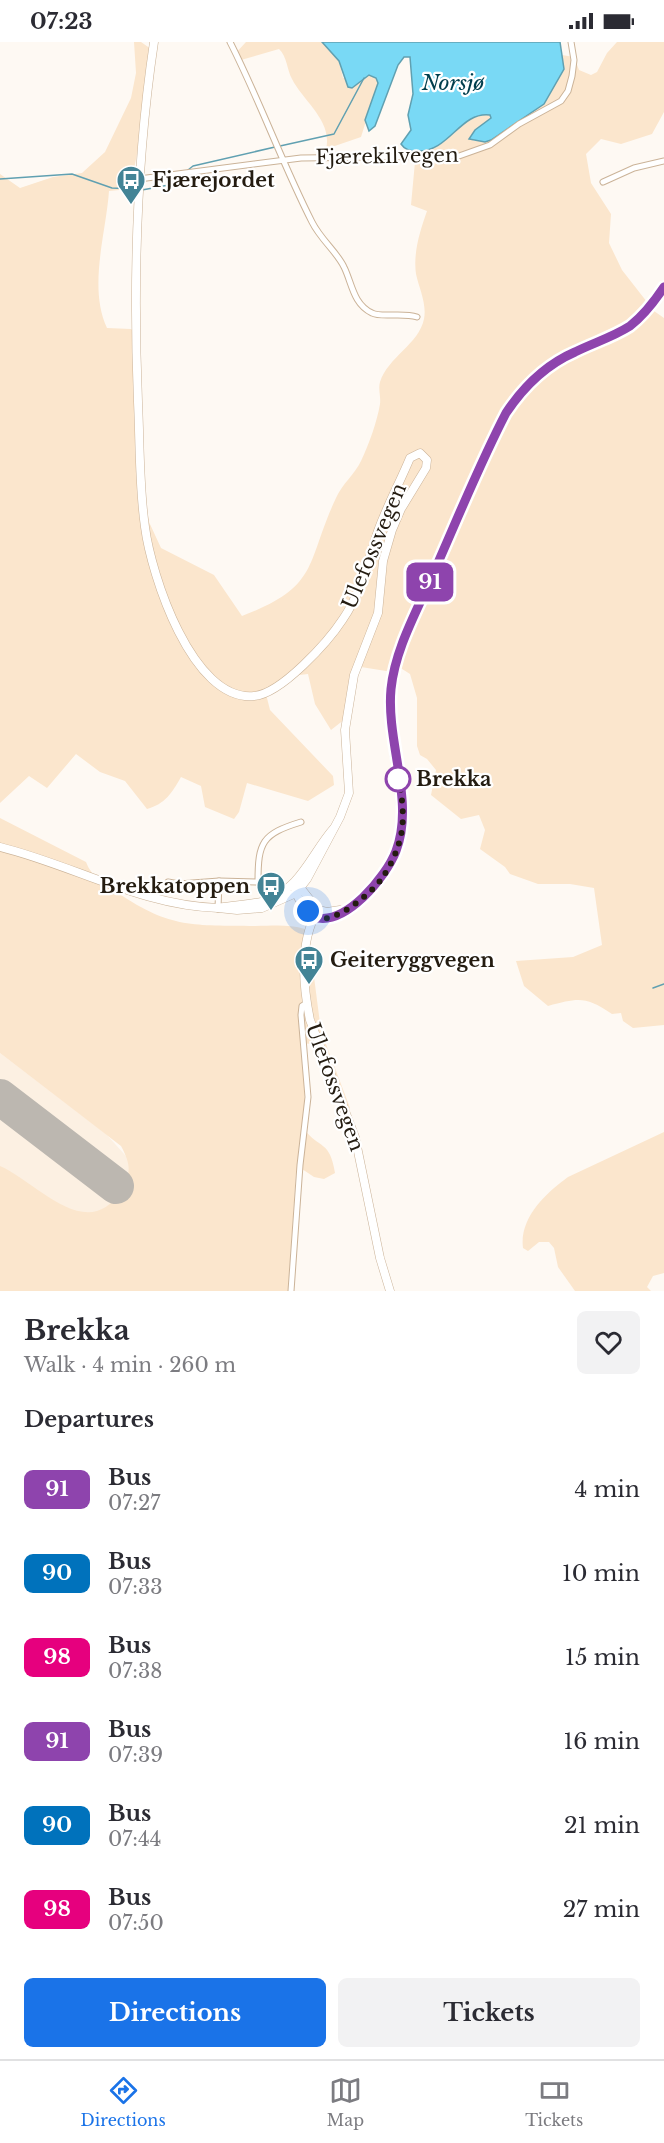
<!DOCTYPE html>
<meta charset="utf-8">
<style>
body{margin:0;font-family:"Libre Baskerville",serif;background:#f2f2f3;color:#2b2b33;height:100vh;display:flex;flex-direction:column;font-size:22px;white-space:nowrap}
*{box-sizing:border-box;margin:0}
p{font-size:20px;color:#7c7c81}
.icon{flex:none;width:33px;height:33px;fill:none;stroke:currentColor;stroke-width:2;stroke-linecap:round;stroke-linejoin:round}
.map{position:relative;height:1249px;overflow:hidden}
.drawer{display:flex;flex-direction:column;background:#fff;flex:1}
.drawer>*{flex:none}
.badge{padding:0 12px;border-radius:9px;font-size:21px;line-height:39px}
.you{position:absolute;width:30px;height:30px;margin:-15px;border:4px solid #fff;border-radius:50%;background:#1a73e8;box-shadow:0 0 0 9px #1a73e833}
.map>.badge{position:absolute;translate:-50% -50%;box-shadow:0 0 0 3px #fff}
h2{padding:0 24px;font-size:22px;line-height:54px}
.round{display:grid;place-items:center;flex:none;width:63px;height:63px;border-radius:9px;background:#f2f2f3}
.overview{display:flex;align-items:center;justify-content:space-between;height:102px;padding:0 24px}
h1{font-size:28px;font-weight:700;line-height:45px}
.button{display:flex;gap:12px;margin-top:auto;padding:12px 24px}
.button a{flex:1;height:69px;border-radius:9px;background:#1a73e8;color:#fff;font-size:24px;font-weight:700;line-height:69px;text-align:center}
.button a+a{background:#f2f2f3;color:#2b2b33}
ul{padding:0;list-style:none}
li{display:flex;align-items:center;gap:18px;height:84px;padding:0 24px}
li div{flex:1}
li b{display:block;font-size:22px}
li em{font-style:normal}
li .badge{min-width:66px;font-weight:700;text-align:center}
.status{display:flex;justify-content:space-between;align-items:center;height:42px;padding:0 30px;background:#fff;direction:ltr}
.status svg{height:16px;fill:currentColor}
.tab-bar{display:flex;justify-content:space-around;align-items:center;height:84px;border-top:2px solid #e1e1e2;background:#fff;font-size:16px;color:#7c7c81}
.tab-bar a{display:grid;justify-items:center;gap:3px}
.tab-bar .on{color:#1a73e8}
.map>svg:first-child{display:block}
.built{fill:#fcf0e2}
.green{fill:#fbe6cd}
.water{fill:#79d9f5;stroke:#60a0b1;stroke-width:1.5}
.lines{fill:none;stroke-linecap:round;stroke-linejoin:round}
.stream{stroke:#60a0b1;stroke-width:1.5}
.taxiway{stroke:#bcb7b0;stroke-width:15}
.runway{stroke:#bcb7b0;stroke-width:36}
.street-casing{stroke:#cbb398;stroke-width:7}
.secondary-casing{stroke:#cbb398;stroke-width:9}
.street{stroke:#fff;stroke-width:5}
.secondary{stroke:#fff;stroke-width:8}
.line-casing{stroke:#fff;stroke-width:14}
.line{stroke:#8e44ad;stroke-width:9}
.walk{stroke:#241c11;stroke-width:6;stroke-dasharray:0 10.8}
.stop-dot{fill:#fff;stroke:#8e44ad;stroke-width:3}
.labels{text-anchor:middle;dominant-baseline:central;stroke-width:4.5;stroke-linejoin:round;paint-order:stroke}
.street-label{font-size:20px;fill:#241c11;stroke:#fff}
.poi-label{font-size:20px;font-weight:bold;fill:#241c11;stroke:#fff;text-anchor:start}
.stop-label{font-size:20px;font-weight:bold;fill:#241c11;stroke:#fff;text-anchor:start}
.water-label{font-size:21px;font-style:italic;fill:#003e4d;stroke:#fff}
</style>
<div class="status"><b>07:23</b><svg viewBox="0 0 49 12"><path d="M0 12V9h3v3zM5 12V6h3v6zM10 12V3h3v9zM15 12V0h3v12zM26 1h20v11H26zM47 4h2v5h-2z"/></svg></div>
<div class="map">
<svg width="664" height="1249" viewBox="0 0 664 1249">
<rect width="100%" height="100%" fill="#fef9f3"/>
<polygon class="built" points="0,1011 106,1092 134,1123 119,1180 0,1164"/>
<g class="green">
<path d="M134,0H141L151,7L142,87L130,147L109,149C106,192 88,245 107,286L131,287L139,295L144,449L149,480L161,506L214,533L242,574C321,544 305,522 336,456C342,442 355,432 361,419C369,402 377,380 380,362C381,355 378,347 380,340C388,315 419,302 424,277C427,262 419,246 416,232C413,211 420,189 427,169L411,163L416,109C450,111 461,69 490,73L491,76L470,94L474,99L491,98L544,62L564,27L562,13L574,15L579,28L591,33L597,30L607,11L617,0H664V70L652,92L621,102L601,97L586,112L591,141L611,172L609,201L622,228L654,269L664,276V983L633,986L623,979L621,971L612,972C585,954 579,956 548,964L524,944L516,919L573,915L602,903L594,846L570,842H538L510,832L505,825L480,807L485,788L479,773L461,777L431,753L436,728L427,717L420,713L417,704V656L410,632L399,625L386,629L361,625L353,638L345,677L331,688L315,662L308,632L291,634L266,652L270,668L333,734L334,743L308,759L247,741L239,770L234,777L205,765L201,744L181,735C172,751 165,762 147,767L125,739L100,730L76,712L47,746L29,734L0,761V132L20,146L53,135L82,131L105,110L131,56L136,31Z"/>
<path d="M246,0H322L339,19L343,36L370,33L376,36L378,41L361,95L326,107C333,79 303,59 292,37C287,28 287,14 279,7L241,18L234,13Z"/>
<path d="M0,776L86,820C91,835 106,843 118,851C171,887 194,883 255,884C273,884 288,882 305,887L314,916L313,927L321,989L350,1066L345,1078L311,1002L301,1001L305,1027L304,1087C319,1107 330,1098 335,1131L324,1137L314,1135L302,1127L296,1130L288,1249H0V1124C37,1140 88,1204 122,1147C132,1130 130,1121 121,1104L0,1011Z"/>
<path d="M664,1090V1231L653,1234L647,1245L651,1249H575L558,1225L554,1206L549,1200H539L528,1209L523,1206C519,1176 546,1151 568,1135Z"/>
</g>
<path class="water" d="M322,0H560L564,27L544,62L491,98L485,100L469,97L475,88L491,76L490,73C460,69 449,111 417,109C410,109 405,108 401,102L411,88L408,73L413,52L410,15H404L398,23L375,84L369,89L365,78L378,41L376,36L369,33L352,46L348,45L339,19Z"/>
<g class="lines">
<g class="stream">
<polyline points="280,104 334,92 364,36"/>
<polyline points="188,128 193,124 275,105"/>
<polyline points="0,137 72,132 112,146 135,147"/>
<polyline points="142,148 169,143 182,133"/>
<polyline points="653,946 664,942"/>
</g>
<polyline class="taxiway" points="73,1111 78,1122 103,1142 113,1139 114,1133 111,1128 93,1126"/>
<polyline class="runway" points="0,1055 116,1144"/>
<g class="street-casing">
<g id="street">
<path d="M230,0C260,59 282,121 312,180C321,198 337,210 344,225C352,241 353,262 372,271C381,276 402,270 417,275"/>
<polyline points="139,137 301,116 459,114 490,103 519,82 561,59 568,49 572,34 574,18 571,0"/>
<polyline points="603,140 634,126 664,119"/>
<path d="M168,840L179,842L219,839L258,840C258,800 262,792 301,780"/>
<polyline points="218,866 219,839"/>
<polyline points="291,1249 300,1123 308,1055 301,973 302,964 307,961"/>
</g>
</g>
<g class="secondary-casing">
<g id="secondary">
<path d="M154,0C136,120 133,239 138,360C140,401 139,444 145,485C151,532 192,660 254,654C281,652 328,600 343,577C361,551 368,519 378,489C387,464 400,440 410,416L420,411L427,418L426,426L401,467L392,488L383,519L378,571L354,633L345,688L349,751L340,775L307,837L296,851L262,866L237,868L218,866C234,863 250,863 265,859C301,847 311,812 334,786"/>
<path d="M0,805C73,823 142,864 218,866"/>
<polyline points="299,844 318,868"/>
<path d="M295,847C297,857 312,878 324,877C335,876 351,866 360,859C420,813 398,756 392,695C388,662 392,631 403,601L489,405L519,352L553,321L614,293L635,280L664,245"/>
<path d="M318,868C299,899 303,944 310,978L355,1095L380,1216L390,1249"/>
<polyline points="318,868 327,870 340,868"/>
</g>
</g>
<use href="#street" class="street"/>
<use href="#secondary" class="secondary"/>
</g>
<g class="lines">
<g class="line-casing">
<path id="line" d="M314,875C345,885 386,835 396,809C415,760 386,700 391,647C395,607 417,569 433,532C457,478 479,423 506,371C524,344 545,323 575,310C593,301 613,295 630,284C644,273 654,260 664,245"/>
</g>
<use href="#line" class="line"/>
<path class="walk" d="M308,869C323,893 368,854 380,839C388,828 395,815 399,801C406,779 402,755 398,732V737"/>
</g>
<defs>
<g id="bus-pin" transform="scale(1.5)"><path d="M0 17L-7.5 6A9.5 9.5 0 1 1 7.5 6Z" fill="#438496" stroke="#fff"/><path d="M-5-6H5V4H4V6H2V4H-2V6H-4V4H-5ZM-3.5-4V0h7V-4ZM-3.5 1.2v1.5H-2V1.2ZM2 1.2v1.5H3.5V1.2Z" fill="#fff"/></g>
</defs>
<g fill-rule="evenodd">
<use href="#bus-pin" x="131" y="138"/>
<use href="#bus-pin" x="271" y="844"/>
<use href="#bus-pin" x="309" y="918"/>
</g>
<circle class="stop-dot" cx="398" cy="737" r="12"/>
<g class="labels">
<g class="street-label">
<text transform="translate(387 114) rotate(-1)">Fjærekilvegen</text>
<text transform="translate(374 504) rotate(-67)">Ulefossvegen</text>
<text transform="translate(335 1045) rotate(70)">Ulefossvegen</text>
</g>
<g class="poi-label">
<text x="152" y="138">Fjærejordet</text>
<text x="250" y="844" text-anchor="end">Brekkatoppen</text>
<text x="330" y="918">Geiteryggvegen</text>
</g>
<g class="stop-label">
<text x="416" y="737">Brekka</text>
</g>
<g class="water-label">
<text x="453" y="41">Norsjø</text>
</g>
</g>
</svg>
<div class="you" style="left:308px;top:869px"></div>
<b class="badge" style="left:430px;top:540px;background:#8e44ad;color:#fff">91</b>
</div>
<section class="drawer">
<div class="overview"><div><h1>Brekka</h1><p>Walk · 4 min · 260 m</p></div><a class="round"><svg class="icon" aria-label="heart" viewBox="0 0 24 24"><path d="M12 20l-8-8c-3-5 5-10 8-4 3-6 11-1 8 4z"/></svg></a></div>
<h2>Departures</h2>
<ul>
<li><span class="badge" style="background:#8e44ad;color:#fff">91</span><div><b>Bus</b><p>07:27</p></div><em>4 min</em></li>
<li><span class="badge" style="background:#0072bc;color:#fff">90</span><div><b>Bus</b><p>07:33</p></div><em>10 min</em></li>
<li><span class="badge" style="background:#e6007e;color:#fff">98</span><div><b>Bus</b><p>07:38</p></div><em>15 min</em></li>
<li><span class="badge" style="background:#8e44ad;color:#fff">91</span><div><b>Bus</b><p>07:39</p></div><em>16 min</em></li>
<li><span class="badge" style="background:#0072bc;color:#fff">90</span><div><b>Bus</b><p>07:44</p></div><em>21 min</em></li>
<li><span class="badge" style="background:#e6007e;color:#fff">98</span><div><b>Bus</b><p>07:50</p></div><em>27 min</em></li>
</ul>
<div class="button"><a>Directions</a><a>Tickets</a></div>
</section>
<nav class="tab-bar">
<a class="on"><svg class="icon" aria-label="directions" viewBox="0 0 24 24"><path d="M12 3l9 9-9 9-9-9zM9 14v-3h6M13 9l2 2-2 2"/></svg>Directions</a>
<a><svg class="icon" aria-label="map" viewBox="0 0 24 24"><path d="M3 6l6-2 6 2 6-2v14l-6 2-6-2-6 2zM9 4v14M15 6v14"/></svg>Map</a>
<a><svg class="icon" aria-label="tickets" viewBox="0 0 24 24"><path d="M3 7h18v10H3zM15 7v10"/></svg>Tickets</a>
</nav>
